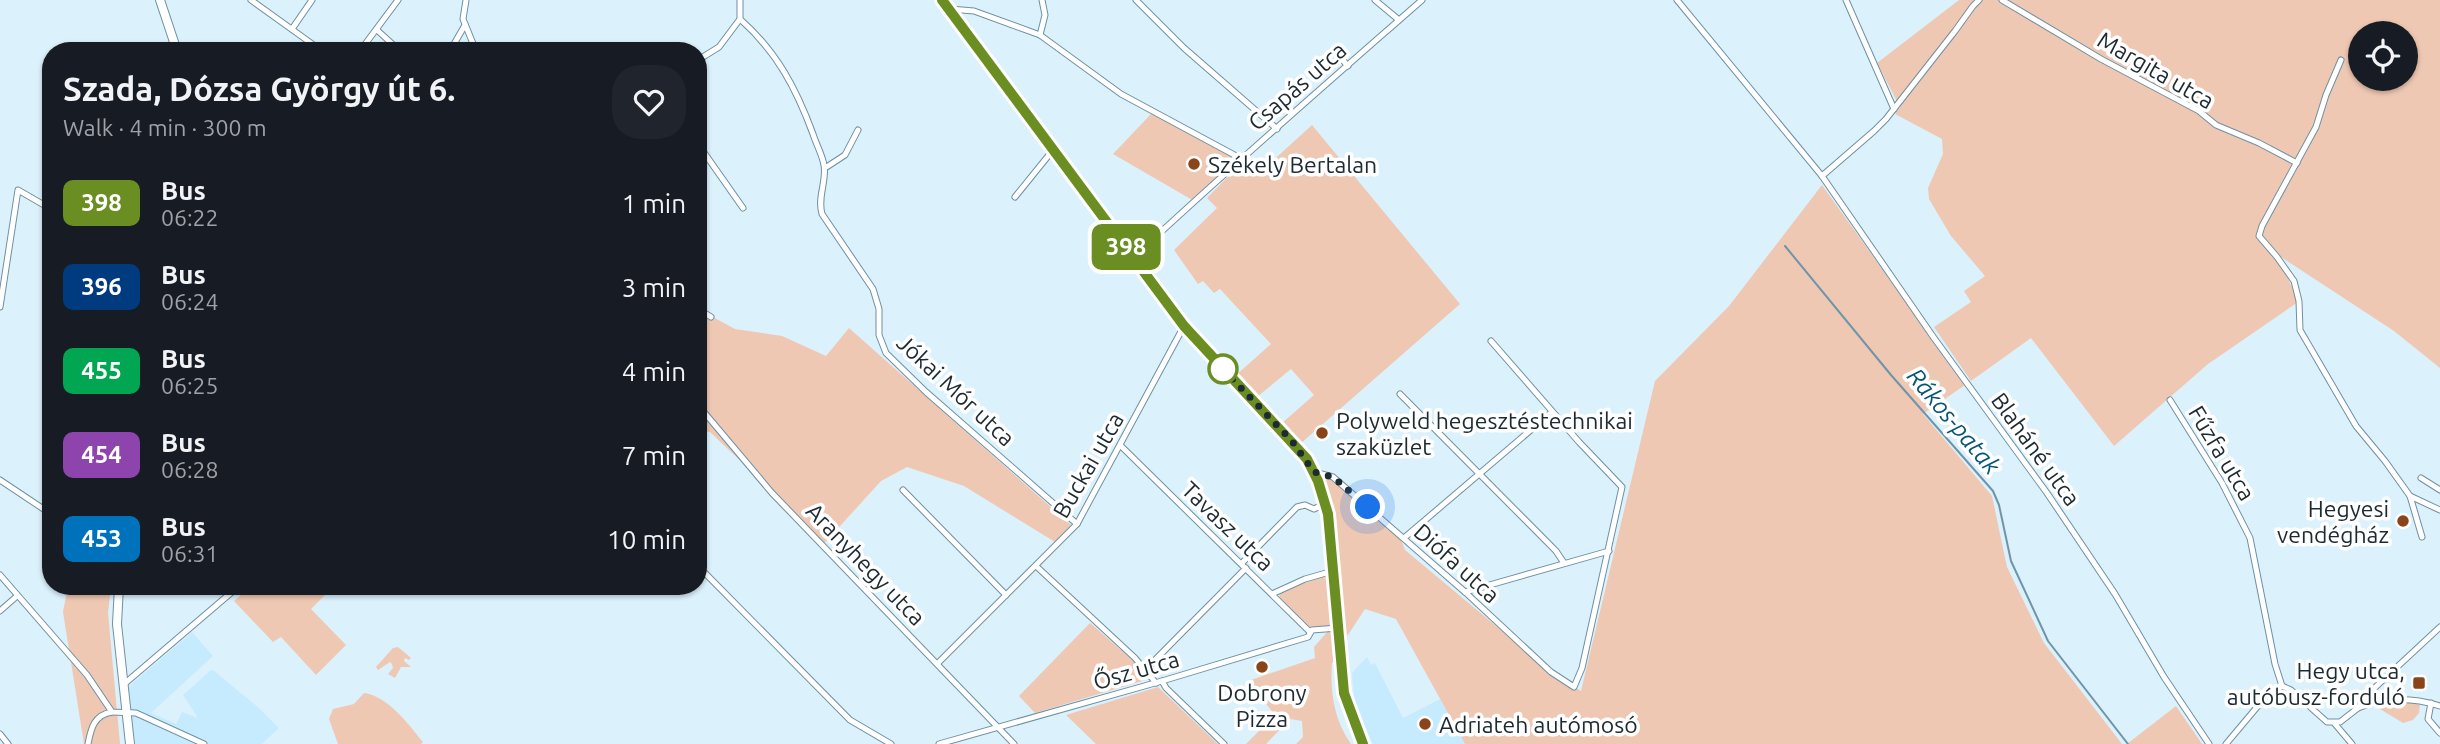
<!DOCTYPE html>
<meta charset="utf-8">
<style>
body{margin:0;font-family:Ubuntu,sans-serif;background:#20242c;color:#f1f3f6;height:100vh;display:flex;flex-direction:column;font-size:26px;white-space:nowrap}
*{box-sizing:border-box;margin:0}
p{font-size:23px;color:#9ea1a6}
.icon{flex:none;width:38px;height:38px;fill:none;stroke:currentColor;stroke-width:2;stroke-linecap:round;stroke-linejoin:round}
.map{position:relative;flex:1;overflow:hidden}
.drawer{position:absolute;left:42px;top:42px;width:665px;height:553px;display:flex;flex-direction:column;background:#171b24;border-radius:28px;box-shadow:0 2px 5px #0004}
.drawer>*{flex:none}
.badge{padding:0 14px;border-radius:10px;font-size:24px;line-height:46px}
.controls{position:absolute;left:2348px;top:21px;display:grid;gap:14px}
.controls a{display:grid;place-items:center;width:70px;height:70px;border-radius:50%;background:#171b24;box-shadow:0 2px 5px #0004;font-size:35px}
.you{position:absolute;width:35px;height:35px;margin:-18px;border:5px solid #fff;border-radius:50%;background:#1a73e8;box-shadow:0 0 0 10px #1a73e833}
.map>.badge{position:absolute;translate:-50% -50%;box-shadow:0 0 0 4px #fff}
.round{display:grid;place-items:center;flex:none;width:74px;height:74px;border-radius:28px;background:#20242c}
.head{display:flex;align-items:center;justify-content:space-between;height:119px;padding:0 21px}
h1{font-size:33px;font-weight:700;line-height:52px}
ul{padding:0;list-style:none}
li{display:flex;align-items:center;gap:21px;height:84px;padding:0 21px}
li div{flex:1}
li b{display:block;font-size:26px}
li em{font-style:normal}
li .badge{min-width:77px;font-weight:700;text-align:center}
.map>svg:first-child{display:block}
.built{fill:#c7ebfe}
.green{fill:#efc8b3;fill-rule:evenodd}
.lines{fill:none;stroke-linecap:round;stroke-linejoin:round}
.stream{stroke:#6e95aa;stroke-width:2}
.street-casing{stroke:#6e90a3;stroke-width:7}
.secondary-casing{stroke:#6e90a3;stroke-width:10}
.street{stroke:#fff;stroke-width:5}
.secondary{stroke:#fff;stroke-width:8}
.line-casing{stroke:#fff;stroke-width:16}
.line{stroke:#6b8e23;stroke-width:10}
.walk{stroke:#1c2a31;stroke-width:7;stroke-dasharray:0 12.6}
.poi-dot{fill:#894519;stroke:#fff;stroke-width:2.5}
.stop-dot{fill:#fff;stroke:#6b8e23;stroke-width:3.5}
.labels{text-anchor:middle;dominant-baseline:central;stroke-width:7;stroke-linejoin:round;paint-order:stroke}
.street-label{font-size:23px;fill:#1c2a31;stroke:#fff}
.poi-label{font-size:23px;fill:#1c2a31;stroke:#fff;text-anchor:start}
.water-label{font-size:24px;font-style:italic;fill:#075674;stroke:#fff}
</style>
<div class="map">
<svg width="2440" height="744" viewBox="0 0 2440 744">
<rect width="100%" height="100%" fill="#dbf1fc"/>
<g class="built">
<polygon points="192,632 213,656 151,713 176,724 182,712 198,718 183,695 211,670 213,670 259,708 279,728 262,744 135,744 127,688"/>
<polygon points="1367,657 1371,665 1375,663 1403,718 1440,699 1465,744 1373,744 1355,708 1352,673"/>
</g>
<g class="green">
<path d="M1959,0H2440V368L2394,331L2278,255L2276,257L2288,278L2298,302L2208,364L2114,446L2031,338L1971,381L1934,327L1971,302L1964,291L1985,276L1951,236L1929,199L1928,188L1943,154L1942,139L1895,114L1900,107L1877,63ZM2361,33H2406V79H2361Z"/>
<polygon points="1152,113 1236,158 1194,201 1113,154"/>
<polygon points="1312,125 1460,304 1300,444 1281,424 1314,395 1291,369 1257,397 1235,376 1271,344 1220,289 1214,293 1203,281 1198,284 1174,250 1217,208 1207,198 1243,161 1257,175"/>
<path d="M1822,185L1965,385L1923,414L1992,496L2007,567L2044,643L2122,744H1465L1396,619L1365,609L1344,641C1339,586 1339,529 1322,477L1332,480L1401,540L1405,550L1551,672L1581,691L1655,381L1729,306Z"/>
<polygon points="698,309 735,329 782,336 826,356 849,328 1071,525 1055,542 964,486 907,467 881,481 821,547 770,489 710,432 698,431"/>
<polygon points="1330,574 1334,622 1329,627 1310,627 1280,598 1279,592"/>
<polygon points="68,586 111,586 108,613 120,744 84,744 63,612"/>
<polygon points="251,586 334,586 311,609 346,645 316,675 281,637 273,642 234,601"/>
<polygon points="1090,623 1138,665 1149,679 1035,713 1019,696"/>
<path d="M1328,631L1333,632L1335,635L1338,662L1332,663C1330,693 1334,720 1351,744H1296L1303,737L1302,721L1290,719L1266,744H1246L1275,715L1248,681L1315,658L1314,647Z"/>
<polygon points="398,647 411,658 409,660 405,658 404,661 411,667 401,667 395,678 388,674 393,668 392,664 390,662 378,670 376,667 393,648"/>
<polygon points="1158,687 1218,744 1096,744 1066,715"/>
<path d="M364,693C388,696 409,725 423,742L421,744H338L329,719L333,709L354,704Z"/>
<polygon points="2408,701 2420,705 2419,713 2413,720 2403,723 2375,706"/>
<polygon points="2176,706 2202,744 2127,744"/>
</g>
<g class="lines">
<polyline class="stream" points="1785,246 1891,375 1993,491 1999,505 2011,561 2048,641 2128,744"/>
<g class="street-casing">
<g id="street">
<polyline points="251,0 322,51"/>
<polyline points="466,0 463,19 476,51"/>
<path d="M740,0V19C777,52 796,88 813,134C816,144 822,154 824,165C827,181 817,197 822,214L873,289L879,309V335L886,353L926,392L1077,524"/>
<polyline points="1136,0 1184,48 1277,129"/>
<polyline points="1375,0 1399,20"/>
<polyline points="1677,0 1822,176 1934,338 2047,493 2115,594 2164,677 2209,744"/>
<polyline points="1846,0 1894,109"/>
<polyline points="2002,0 2101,59 2199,111 2216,125 2259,143 2297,163"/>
<polyline points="950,9 974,11 1040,35 1121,94 1240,158"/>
<polyline points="292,29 312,0"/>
<polyline points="377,30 400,51"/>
<polyline points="1040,35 1045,15 1042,0"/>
<polyline points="360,51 398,0"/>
<polyline points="450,51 465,25"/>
<polyline points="1339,56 1348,66"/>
<polyline points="698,60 719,47 740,19"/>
<polyline points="2341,60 2326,95 2316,127 2262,226 2259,236 2277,257 2294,281 2299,301 2300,330 2356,426 2385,461 2410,496 2440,510"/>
<polyline points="698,144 743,208"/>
<polyline points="825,168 845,155 858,130"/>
<polyline points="1822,176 1874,131 1886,119 1955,31 1973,6 1979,0"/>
<polyline points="1015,197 1053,150"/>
<path d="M1134,257C1228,169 1325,85 1422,0"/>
<polyline points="0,307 18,190 51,209"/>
<polyline points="698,309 711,317"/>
<polyline points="1400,394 1556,551 1564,563"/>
<polyline points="2170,400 2222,483 2250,538 2275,664 2282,686"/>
<polyline points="698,405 772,493 1014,744"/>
<polyline points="1121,446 1309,631"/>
<polyline points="1314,472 1333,477 1465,592 1551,672 1574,687 1582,668 1622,487 1579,442 1491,341"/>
<polyline points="2421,478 2440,490"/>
<polyline points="0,480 51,514"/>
<polyline points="903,490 1006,595"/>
<polyline points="2410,496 2422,537"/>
<polyline points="1404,538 1552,412"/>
<polyline points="1242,563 1297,507 1305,505 1314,509 1326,503"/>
<polyline points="698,566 850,720 891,744"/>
<polyline points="1036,566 1135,658 1156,683"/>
<polyline points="0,575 87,675 112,712 136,713 204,744"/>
<polyline points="1465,592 1609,551"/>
<polyline points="1272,594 1305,579 1333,571"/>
<polyline points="0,611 17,596"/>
<polyline points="938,663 1077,524 1184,326"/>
<polyline points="1146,669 1246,568"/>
<polyline points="1162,681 1166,688 1224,744"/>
<polyline points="123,685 239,586"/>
<polyline points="2431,703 2428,719 2440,733"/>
<path d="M2358,708C2386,697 2411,697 2440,706"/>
<polyline points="2335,724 2352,744"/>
<polyline points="0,734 8,744"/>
<path d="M88,744C91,728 94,715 112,712"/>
<polyline points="939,744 1162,681 1308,637 1312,630 1338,628"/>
<polyline points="2226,744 2268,694 2282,686 2291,690 2327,722 2340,722 2358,708 2368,694 2440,627"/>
</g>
</g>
<g class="secondary-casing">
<g id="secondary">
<polyline points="160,0 177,51"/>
<polyline points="942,0 1184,326 1307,459 1322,489 1328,514 1344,693 1363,744"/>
<polyline points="119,586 117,624 130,744"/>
</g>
</g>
<use href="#street" class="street"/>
<use href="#secondary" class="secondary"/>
</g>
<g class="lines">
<g class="line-casing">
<polyline id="line" points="942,0 1184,326 1307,459 1318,481 1328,514 1344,693 1363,744"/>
</g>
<use href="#line" class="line"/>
<polyline class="walk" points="1223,369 1219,365 1292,441 1314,472 1333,477 1368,507"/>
</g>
<g class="poi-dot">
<circle cx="1194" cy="164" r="7"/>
<circle cx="1322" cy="433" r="7"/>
<circle cx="2403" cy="521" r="7"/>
<circle cx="1262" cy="667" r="7"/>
<rect x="2412" y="676" width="14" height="14" rx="3.5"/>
<circle cx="1425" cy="724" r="7"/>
</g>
<circle class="stop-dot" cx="1223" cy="369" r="14"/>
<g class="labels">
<g class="street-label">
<text transform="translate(2156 70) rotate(30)">Margita utca</text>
<text transform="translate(1297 86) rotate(-41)">Csapás utca</text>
<text transform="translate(956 390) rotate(43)">Jókai Mór utca</text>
<text transform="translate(2036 449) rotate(54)">Blaháné utca</text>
<text transform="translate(2222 453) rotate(59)">Fűzfa utca</text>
<text transform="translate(1088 465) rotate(-60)">Buckai utca</text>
<text transform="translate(1228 526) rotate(44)">Tavasz utca</text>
<text transform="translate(1457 563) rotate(42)">Diófa utca</text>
<text transform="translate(866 564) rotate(46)">Aranyhegy utca</text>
<text transform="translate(1136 670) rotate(-16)">Ősz utca</text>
</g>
<g class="poi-label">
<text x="1208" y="164">Székely Bertalan</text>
<text x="1336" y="420">Polyweld hegesztéstechnikai<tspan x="1336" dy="26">szaküzlet</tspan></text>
<text x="2389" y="508" text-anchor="end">Hegyesi<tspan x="2389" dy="26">vendégház</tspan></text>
<text x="2405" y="670" text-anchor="end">Hegy utca,<tspan x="2405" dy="26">autóbusz-forduló</tspan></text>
<text x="1262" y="692" text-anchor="middle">Dobrony<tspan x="1262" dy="26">Pizza</tspan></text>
<text x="1439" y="724">Adriateh autómosó</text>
</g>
<g class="water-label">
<text transform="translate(1954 421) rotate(50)">Rákos-patak</text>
</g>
</g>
</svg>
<div class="controls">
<a><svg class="icon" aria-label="locate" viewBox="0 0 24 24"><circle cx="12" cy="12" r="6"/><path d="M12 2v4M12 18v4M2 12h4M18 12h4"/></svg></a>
</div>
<div class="you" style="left:1368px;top:507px"></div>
<b class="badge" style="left:1126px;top:247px;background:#6b8e23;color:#fff">398</b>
<section class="drawer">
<div class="head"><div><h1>Szada, Dózsa György út 6.</h1><p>Walk · 4 min · 300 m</p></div><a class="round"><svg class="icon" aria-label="heart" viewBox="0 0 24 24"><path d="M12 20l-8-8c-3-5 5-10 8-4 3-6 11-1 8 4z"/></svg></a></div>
<ul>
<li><span class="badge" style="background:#6b8e23;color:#fff">398</span><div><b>Bus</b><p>06:22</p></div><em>1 min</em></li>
<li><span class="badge" style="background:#003b80;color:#fff">396</span><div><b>Bus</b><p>06:24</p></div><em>3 min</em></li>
<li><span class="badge" style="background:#00a651;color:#fff">455</span><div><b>Bus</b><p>06:25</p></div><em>4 min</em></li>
<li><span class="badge" style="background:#8e44ad;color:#fff">454</span><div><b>Bus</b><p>06:28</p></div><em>7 min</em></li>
<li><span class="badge" style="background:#0072bc;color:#fff">453</span><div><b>Bus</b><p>06:31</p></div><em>10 min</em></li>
</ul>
</section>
</div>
